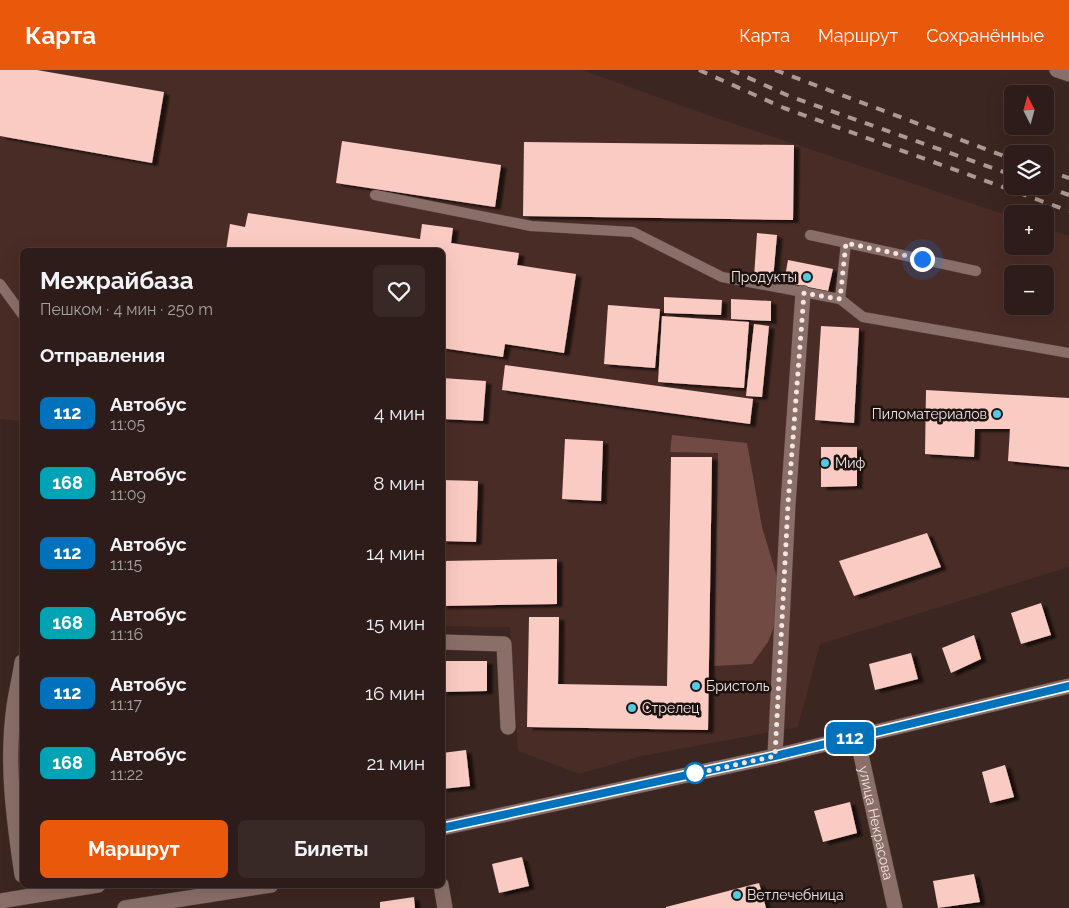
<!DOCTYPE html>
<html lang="ru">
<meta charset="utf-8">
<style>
body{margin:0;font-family:Raleway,sans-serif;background:#392926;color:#f1f3f6;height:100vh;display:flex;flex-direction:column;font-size:19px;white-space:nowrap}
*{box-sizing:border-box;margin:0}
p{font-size:16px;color:#a7a1a2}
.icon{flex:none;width:28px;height:28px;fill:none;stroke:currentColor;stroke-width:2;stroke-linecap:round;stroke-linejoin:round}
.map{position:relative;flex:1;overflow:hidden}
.drawer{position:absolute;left:20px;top:178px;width:425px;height:640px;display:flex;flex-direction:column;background:#2d1c19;border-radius:8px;box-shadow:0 5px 20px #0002,0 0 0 1px #483a38}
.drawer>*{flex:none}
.badge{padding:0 10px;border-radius:8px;font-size:18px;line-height:32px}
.needle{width:32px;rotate:354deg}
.fabs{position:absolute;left:1004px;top:15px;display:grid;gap:10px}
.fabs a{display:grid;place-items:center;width:50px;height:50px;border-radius:8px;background:#2d1c19;box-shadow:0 5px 20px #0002,0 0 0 1px #483a38;font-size:25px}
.you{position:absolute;width:25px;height:25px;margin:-12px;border:4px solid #fff;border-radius:50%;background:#1a73e8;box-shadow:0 0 0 8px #1a73e833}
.map>.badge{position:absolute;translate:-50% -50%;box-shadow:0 0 0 2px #fff}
h2{padding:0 20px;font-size:19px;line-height:45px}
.round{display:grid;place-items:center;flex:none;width:52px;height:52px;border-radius:8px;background:#392926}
.summary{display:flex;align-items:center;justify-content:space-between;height:85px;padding:0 20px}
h1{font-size:24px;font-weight:700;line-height:38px}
.cta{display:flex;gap:10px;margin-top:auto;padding:10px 20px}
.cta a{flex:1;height:58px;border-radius:8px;background:#ea580c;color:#fff;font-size:20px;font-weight:700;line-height:58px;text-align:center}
.cta a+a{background:#392926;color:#f1f3f6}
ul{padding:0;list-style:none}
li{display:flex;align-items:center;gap:15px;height:70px;padding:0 20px}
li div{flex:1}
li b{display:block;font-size:19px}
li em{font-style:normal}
li .badge{min-width:55px;font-weight:700;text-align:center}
header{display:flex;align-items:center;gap:30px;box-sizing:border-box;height:70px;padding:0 25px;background:#ea580c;color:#fff}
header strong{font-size:24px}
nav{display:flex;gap:28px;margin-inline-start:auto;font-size:18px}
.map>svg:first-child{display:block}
.built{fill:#4a2c26;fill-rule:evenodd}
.green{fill:#714a43}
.building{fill:#facbc2;filter:url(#shadow)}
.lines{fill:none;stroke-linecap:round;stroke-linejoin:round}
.lane-casing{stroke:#55423f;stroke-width:11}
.street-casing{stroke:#55423f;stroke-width:16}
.secondary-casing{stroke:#55423f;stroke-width:16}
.lane{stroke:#8a6f69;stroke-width:10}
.street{stroke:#8a6f69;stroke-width:15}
.secondary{stroke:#8a6f69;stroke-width:15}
.rail{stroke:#ac9995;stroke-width:4;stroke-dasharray:9 9;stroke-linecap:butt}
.line-casing{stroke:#fff;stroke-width:11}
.line{stroke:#0072bc;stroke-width:8}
.walk{stroke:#f5e5e2;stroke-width:5;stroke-dasharray:0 9}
.poi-dot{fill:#55cade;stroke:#1c1210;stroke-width:2}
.stop-dot{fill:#fff;stroke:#0072bc;stroke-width:2.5}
.labels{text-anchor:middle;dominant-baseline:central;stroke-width:5;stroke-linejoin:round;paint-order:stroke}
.poi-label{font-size:14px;fill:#f5e5e2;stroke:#1c1210;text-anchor:start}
.street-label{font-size:14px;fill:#f5e5e2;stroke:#1c1210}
</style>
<header>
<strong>Карта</strong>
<nav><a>Карта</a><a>Маршрут</a><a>Сохранённые</a></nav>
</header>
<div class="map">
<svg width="1069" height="838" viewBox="0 0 1069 838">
<defs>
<filter id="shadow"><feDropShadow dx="5.5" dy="3" stdDeviation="1" flood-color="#0009"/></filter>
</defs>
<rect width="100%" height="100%" fill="#3c2621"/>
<path class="built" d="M0,0H582L705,44L1012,147V176H1045V158L1069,166V497L820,574L798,657L642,686L579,704L518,681L510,557L443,556L442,180H22V351L0,349ZM1012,204H1045V236H1012Z"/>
<polygon class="green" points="672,365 747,373 762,457 777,507 777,549 768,572 752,594 714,596 718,383 670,382"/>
<g class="building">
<polygon points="0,0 37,0 164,22 152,93 0,66"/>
<polygon points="342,71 501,95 495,137 336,113"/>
<polygon points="524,72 794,75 793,150 523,146"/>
<polygon points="248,143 420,169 422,154 453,158 451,173 519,183 517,195 576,204 564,283 505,274 503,287 442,278 442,180 226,180 230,154 245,157"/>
<polygon points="757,163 777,165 773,209 754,207"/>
<polygon points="788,190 833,199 828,221 784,212"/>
<polygon points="664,227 722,230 721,245 664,243"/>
<polygon points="731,229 771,231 771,251 731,249"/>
<polygon points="608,235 660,239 655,298 604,294"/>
<polygon points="662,246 749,252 744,318 658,312"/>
<polygon points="754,254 769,256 762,327 746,326"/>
<polygon points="821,256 859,258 854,353 815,350"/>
<polygon points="505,295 753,329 750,354 502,320"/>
<polygon points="442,308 486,311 483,351 442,349"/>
<polygon points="926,320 1069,328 1069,397 1008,391 1010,359 975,359 974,387 925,384"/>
<polygon points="565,369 603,371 601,431 562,429"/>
<polygon points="821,377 857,377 857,416 821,417"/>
<polygon points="671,387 712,387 708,660 527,657 529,547 559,547 558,614 667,616"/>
<polygon points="442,410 478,411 476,472 442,471"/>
<polygon points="927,463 941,497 854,526 839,491"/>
<polygon points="557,489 557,534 442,536 442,491"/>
<polygon points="1041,533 1051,565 1021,574 1011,543"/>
<polygon points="974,565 981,589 951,603 942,578"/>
<polygon points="911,583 918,609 875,620 869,594"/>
<polygon points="442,591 487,591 487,621 442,622"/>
<polygon points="466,680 470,716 442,719 442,683"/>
<polygon points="1005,695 1014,727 990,733 982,702"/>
<polygon points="850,732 857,763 823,772 814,741"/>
<polygon points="522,787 529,816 499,823 492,794"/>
<polygon points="974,804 980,832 938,838 933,811"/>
<polygon points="759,813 766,838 666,838 666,837"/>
<polygon points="414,827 415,838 380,838 380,832"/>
</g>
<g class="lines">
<g class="lane-casing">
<g id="lane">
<polyline points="375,125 531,156 633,162 722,207 840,229 846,173"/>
<polyline points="810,165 976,201"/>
<polyline points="0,214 22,244"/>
<polyline points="840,229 863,247 1069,283"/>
</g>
</g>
<g class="street-casing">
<g id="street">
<polyline points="1057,0 1069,4"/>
<polyline points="442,572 504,574 508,657"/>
<path d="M22,592C20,607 16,622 14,637C6,693 14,751 22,805"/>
<path id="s1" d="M857,667L895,838"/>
<polyline points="775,686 788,434 803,223"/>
<polyline points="441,815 445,838"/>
<polyline points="125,838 271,815"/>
</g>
</g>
<g class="secondary-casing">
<g id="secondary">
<polyline points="442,758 775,686 1069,616"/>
<polyline points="0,831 98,815"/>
</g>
</g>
<use href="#lane" class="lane"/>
<use href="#street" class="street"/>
<use href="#secondary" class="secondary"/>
<g class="rail">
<polyline points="699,0 784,38 1069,141"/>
<polyline points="731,0 789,26 1012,105"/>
<polyline points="775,0 1012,89"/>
<polyline points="1045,100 1069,108"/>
<polyline points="1044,116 1069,125"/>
</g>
</g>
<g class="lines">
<g class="line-casing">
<polyline id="line" points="442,758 775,686 1069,616"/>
</g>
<use href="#line" class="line"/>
<polyline class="walk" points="695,703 689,705 775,686 788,434 804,223 840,229 846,173 922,189"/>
</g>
<g class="poi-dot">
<circle cx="807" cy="207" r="5"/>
<circle cx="997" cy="344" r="5"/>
<circle cx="825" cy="393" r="5"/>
<circle cx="696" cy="616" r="5"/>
<circle cx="632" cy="638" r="5"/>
<circle cx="737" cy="825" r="5"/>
</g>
<circle class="stop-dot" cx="695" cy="703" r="10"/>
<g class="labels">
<g class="poi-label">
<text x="797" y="207" text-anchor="end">Продукты</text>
<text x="987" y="344" text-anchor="end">Пиломатериалов</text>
<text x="835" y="393">Миф</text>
<text x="706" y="616">Бристоль</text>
<text x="642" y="638">Стрелец</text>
<text x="747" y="825">Ветлечебница</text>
</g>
<g class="street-label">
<text stroke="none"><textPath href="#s1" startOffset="88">улица Некрасова</textPath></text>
</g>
</g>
</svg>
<div class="fabs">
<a><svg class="needle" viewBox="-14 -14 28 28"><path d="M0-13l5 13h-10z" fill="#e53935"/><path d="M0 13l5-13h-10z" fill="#a7a1a2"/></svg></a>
<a><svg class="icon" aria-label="layers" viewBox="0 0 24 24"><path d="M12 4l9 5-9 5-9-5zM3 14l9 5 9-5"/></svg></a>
<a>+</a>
<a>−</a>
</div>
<div class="you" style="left:922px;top:189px"></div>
<b class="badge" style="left:850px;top:668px;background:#0072bc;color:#fff">112</b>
<section class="drawer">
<div class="summary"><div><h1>Межрайбаза</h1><p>Пешком · 4 мин · 250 m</p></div><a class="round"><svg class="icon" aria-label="heart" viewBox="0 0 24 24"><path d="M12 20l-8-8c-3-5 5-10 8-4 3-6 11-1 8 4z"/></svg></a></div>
<h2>Отправления</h2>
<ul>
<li><span class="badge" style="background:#0072bc;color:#fff">112</span><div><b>Автобус</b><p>11:05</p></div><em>4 мин</em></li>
<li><span class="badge" style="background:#00a3b4;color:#fff">168</span><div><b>Автобус</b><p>11:09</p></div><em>8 мин</em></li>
<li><span class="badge" style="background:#0072bc;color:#fff">112</span><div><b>Автобус</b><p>11:15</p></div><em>14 мин</em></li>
<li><span class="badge" style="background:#00a3b4;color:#fff">168</span><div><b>Автобус</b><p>11:16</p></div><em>15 мин</em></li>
<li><span class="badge" style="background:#0072bc;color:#fff">112</span><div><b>Автобус</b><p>11:17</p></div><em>16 мин</em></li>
<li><span class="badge" style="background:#00a3b4;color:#fff">168</span><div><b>Автобус</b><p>11:22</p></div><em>21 мин</em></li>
</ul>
<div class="cta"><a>Маршрут</a><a>Билеты</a></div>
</section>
</div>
